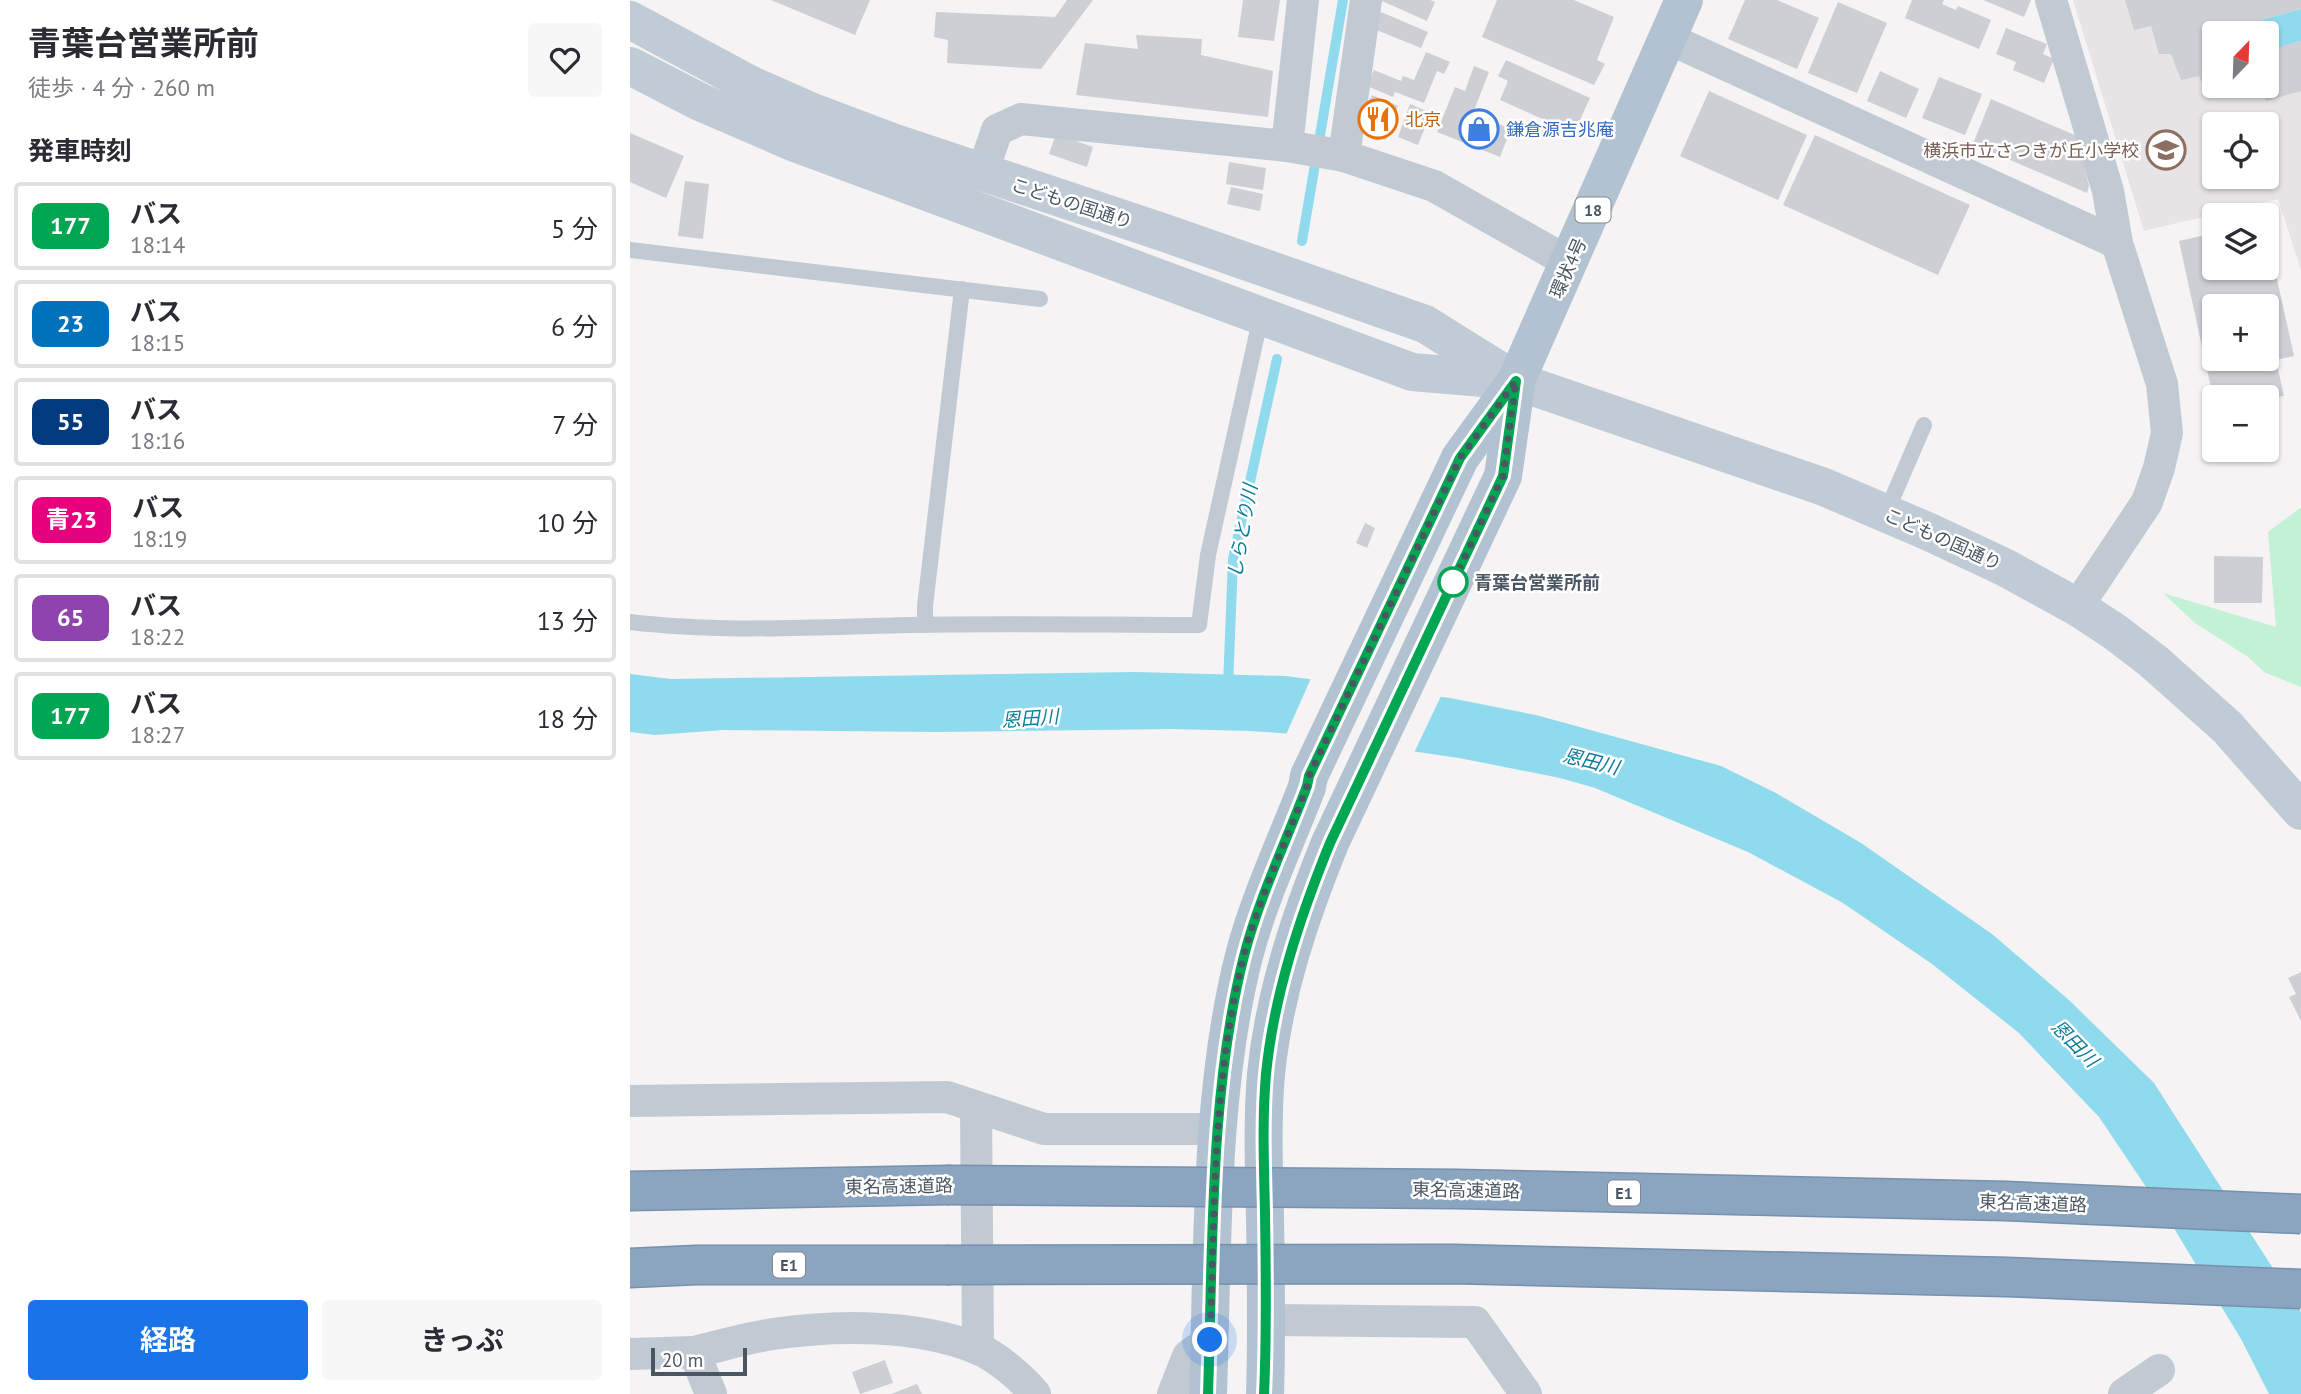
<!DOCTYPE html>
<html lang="ja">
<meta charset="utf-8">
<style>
body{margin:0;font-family:"PT Sans","Noto Sans JP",sans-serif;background:#f7f7f7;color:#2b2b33;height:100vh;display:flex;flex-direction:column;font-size:26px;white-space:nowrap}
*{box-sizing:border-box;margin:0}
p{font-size:23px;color:#7c7c81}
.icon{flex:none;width:38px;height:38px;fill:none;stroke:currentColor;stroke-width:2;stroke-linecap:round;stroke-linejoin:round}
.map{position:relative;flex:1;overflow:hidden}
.panel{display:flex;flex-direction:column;background:#fff;width:630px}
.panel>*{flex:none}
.badge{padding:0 14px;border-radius:10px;font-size:24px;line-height:46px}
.needle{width:46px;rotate:23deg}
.buttons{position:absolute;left:1572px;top:21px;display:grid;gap:14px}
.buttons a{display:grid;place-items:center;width:77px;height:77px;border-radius:7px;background:#fff;box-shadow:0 2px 5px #0004;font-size:35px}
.scale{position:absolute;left:21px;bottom:18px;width:96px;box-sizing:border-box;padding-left:7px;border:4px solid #4a5661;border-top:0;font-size:19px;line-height:24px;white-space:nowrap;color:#4a5661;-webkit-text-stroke:5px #fff;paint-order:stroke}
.you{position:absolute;width:35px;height:35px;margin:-18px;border:5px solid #fff;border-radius:50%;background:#1a73e8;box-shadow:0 0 0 10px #1a73e833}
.map>.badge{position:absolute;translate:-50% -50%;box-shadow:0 0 0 4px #fff}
h2{padding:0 28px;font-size:26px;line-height:63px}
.round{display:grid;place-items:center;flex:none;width:74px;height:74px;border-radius:7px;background:#f7f7f7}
.head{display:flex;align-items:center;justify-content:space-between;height:119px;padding:0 28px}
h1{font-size:33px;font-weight:700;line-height:52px}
.cta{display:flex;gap:14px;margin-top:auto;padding:14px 28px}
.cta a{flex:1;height:80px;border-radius:7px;background:#1a73e8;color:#fff;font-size:28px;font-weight:700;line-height:80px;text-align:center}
.cta a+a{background:#f7f7f7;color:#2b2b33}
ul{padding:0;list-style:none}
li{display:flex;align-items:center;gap:21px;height:88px;margin:0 14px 10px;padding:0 14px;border:4px solid #e1e1e2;border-radius:7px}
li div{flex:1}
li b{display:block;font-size:26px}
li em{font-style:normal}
li .badge{min-width:77px;font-weight:700;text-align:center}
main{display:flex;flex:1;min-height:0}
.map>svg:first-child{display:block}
.education{fill:#e6e4e5;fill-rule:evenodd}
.green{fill:#c3f1d5}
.water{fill:#90daee}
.pier{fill:#f5f3f3}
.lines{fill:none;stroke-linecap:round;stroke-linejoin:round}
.stream{stroke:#90daee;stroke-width:10}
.building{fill:#cdcfd5;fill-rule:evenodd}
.highway-casing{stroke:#7690ad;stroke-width:41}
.lane{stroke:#c1cad2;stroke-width:16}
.street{stroke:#c1cad2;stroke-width:32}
.secondary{stroke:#c1cbd6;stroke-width:38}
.primary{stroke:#b3c2d1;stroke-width:38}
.highway{stroke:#8ba5c1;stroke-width:38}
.highway-bridge-casing{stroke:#7690ad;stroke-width:41;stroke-linecap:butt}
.highway-bridge{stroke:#8ba5c1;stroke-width:38}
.line-casing{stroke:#fff;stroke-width:16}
.line{stroke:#00a651;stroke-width:10}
.walk{stroke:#4a5661;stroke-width:7;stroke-dasharray:0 12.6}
.stop-dot{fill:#fff;stroke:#00a651;stroke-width:3.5}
.labels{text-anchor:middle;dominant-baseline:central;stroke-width:5;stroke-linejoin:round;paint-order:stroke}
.shield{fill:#fff;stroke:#808990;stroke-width:2}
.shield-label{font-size:16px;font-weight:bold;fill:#4a5661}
.food-label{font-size:18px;fill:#c56008;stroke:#fff;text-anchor:start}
.shop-label{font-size:18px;fill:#366cbe;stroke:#fff;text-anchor:start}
.education-label{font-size:18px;fill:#785e54;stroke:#fff;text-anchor:end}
.street-label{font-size:18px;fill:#4a5661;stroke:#fff}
.stop-label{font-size:18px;font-weight:bold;fill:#4a5661;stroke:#fff;text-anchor:start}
.water-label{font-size:19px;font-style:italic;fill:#0c7c9b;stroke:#fff}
</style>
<main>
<section class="panel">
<div class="head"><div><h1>青葉台営業所前</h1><p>徒歩 · 4 分 · 260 m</p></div><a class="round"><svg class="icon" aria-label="heart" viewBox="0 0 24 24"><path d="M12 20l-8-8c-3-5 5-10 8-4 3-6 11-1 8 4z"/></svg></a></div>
<h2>発車時刻</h2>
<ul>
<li><span class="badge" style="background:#00a651;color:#fff">177</span><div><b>バス</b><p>18:14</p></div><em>5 分</em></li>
<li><span class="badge" style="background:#0072bc;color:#fff">23</span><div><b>バス</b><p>18:15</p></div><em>6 分</em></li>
<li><span class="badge" style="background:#003b80;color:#fff">55</span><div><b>バス</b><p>18:16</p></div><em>7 分</em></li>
<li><span class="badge" style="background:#e6007e;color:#fff">青23</span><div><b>バス</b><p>18:19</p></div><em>10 分</em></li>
<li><span class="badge" style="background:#8e44ad;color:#fff">65</span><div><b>バス</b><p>18:22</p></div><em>13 分</em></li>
<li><span class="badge" style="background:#00a651;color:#fff">177</span><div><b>バス</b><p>18:27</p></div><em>18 分</em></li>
</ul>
<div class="cta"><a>経路</a><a>きっぷ</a></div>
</section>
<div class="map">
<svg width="1671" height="1394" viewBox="0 0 1671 1394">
<rect width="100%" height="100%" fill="#f5f3f3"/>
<path class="education" d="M1443,0H1671V270L1648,199L1514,231ZM1584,33H1636V86H1584ZM1584,124H1636V177H1584Z"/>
<polygon class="green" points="1670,508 1671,509 1671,687 1634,672 1618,657 1565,623 1533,593 1646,627 1638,532"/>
<g class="water">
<polygon points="1671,9 1671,41 1639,50 1631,20"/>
<polygon points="506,672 656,676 820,698 906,715 1091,766 1146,793 1231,843 1362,934 1440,1001 1524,1083 1671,1312 1671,1394 1639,1394 1611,1339 1545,1230 1469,1117 1389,1033 1302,964 1213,903 1118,852 965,788 930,778 829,758 664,734 621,731 542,729 307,732 94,730 25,735 0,732 0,674 41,679"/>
</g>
<polygon class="pier" points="682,676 812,694 783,755 655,737"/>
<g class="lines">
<g class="stream">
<polyline points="672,241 713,0"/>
<polyline points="598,686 603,559 647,359"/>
</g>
</g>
<g class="building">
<polygon points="141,0 240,0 225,35"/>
<polygon points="437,0 463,0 411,69 317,63 318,40 304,37 306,12 425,17"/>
<polygon points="613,0 650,0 644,41 608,37"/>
<polygon points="750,0 800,0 805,2 797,21"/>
<polygon points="867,0 944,0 984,17 967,60 975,64 964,85 852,37"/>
<polygon points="1115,0 1147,0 1189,18 1167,69 1098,39"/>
<polygon points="1282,0 1314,0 1312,4 1326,10 1328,6 1361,20 1349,49 1275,18"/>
<polygon points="1353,0 1401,0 1394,17"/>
<polygon points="1495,0 1671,0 1671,9 1631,20 1635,33 1584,33 1584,86 1619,87 1578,98 1569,76 1551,80 1541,54 1529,54 1521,26 1504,30"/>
<polygon points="1208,2 1257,23 1227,93 1178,73"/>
<polygon points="751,12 798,32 791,48 744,29"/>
<polygon points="1376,28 1417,44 1413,54 1424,59 1414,83 1383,70 1386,62 1366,54"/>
<polygon points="506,35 572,39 571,55 643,71 638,117 446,95 455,43 508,49"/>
<polygon points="1671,41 1671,91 1636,101 1631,86 1636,86 1636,43 1639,50"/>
<polygon points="796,52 820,62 814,74 807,71 794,103 765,92 763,97 737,86 744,70 771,81 773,76 784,80"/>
<polygon points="876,60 960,98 944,133 870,100 878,81 868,76"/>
<polygon points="844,66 859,72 843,113 881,129 870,157 807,132 825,87 835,91"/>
<polygon points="1250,71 1289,89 1276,118 1237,101"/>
<polygon points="1309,77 1352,94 1335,135 1292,118"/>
<polygon points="1079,91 1177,135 1148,200 1050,156"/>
<polygon points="742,95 768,106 755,140 739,134 731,120"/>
<polygon points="1361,99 1447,136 1459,186 1457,193 1343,144"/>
<polygon points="780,104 801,113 788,145 768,137"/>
<polygon points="0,133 54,156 36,198 0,182"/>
<polygon points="426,134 463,147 457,167 419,154"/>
<polygon points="1185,135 1340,205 1308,275 1153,205"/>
<polygon points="599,162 636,168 633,190 596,184"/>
<polygon points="55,181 79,184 73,239 48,236"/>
<polygon points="601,187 633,194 630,211 597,204"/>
<path d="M1584,233V268H1636L1637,234L1664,356L1646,360L1654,396L1636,399V397H1583L1549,241ZM1584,306H1636V359H1584Z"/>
<polygon points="735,523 745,528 737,548 726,543"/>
<polygon points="1584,556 1633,557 1632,603 1584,603"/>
<polygon points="1671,972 1671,1021 1659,997 1666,994 1658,978"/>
<polygon points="255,1360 263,1383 230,1394 222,1372"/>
<polygon points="287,1384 292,1394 261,1394"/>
</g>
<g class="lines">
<g class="highway-casing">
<g id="highway">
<polyline points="0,1191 317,1185"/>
<polyline points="0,1268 66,1265 317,1265"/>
</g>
</g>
<g class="lane">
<polyline points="0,250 410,299"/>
<polyline points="1256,513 1294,425"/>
<path d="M0,622C91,633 185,627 277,625C374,623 472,625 569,625L578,555L631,316"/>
<polyline points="295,625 295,606 332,289"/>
</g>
<g class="street">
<polyline points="1421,0 1478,191 1487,243 1532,384 1537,433 1529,468 1517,502 1447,607"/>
<polyline points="1037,38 1487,243"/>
<polyline points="657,146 673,0"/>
<polyline points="714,156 736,0"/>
<polyline points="352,174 367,130 391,119 657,146 714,156 804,186 940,263"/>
<polyline points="0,1101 317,1097 414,1129 588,1129"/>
<polyline points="346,1108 348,1349"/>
<polyline points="637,1320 845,1322 896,1394"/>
<path d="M64,1352C90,1346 117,1338 143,1334C207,1325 285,1324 346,1348C365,1355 392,1378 405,1394"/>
<polyline points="0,1354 64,1352 81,1394"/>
<polyline points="543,1394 558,1356 580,1340"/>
<polyline points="1494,1394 1529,1370"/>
</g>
<g class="secondary">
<polyline points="0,20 121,85 180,111 265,143 535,233 795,324 886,381 1194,487 1297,531 1374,567 1447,607 1485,632 1523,661 1597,727 1671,811"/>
<polyline points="0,66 70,102 165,143 782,372 877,380"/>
</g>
<g class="primary">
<path d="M578,1394C583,1252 579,1093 614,956C629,898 656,842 677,787L679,776L830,458L886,381L1054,0"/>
<path d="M635,1394C637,1335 636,1277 635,1218C634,1170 632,1122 636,1074C644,994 670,917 700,843L873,476L886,386"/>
</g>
<use href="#highway" class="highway"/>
<g class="highway-bridge-casing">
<g id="highway-bridge">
<polyline points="317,1185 827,1189 1376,1201 1671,1214"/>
<polyline points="317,1265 823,1264 1377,1277 1671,1289"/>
</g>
</g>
<use href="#highway-bridge" class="highway-bridge"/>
</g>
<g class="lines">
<g class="line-casing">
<path id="line" d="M578,1394C583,1252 579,1093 614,956C629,898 656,842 677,786L679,776L830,458L886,381L873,476L700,843C670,917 644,994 636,1074C632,1120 634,1166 635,1213C636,1273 637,1333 634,1394"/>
</g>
<use href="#line" class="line"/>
<path class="walk" d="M580,1340C585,1212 582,1080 614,955C629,898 656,842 677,786L679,776L830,458L886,381L873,476L823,582"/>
</g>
<defs>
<g id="restaurant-ring" transform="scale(2.0125)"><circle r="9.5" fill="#fff" stroke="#e8710a" stroke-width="1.5"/><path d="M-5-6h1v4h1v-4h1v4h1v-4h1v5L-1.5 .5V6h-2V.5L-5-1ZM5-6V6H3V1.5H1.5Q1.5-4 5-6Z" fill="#e8710a"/></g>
<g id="shop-ring" transform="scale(2.0125)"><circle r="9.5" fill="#fff" stroke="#3f7fe0" stroke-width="1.5"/><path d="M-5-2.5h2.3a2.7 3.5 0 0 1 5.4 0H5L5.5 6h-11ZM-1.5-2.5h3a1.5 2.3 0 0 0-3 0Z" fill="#3f7fe0"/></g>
<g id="school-ring" transform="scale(2.0125)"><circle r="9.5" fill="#fff" stroke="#8d6e63" stroke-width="1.5"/><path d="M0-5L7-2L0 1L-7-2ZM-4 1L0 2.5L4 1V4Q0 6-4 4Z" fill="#8d6e63"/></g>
</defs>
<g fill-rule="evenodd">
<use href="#restaurant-ring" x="748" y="119"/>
<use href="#shop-ring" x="849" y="129"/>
<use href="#school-ring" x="1536" y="150"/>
</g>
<circle class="stop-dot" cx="823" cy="582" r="14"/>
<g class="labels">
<g class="shield">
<rect x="945.5" y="197.5" width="35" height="25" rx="5"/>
<rect x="978" y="1180.5" width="32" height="25" rx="5"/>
<rect x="143" y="1252.5" width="32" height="25" rx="5"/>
</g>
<g class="shield-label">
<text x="963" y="210">18</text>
<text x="994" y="1193">E1</text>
<text x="159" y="1265">E1</text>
</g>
<g class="food-label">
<text x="775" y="119">北京</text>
</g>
<g class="shop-label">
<text x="876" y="129">鎌倉源吉兆庵</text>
</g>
<g class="education-label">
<text x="1509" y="150">横浜市立さつきが丘小学校</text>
</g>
<g class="street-label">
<text transform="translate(442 203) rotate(18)">こどもの国通り</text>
<text transform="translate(938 268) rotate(-66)">環状4号</text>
<text transform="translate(1313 539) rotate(24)">こどもの国通り</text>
<text transform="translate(269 1186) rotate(-1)">東名高速道路</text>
<text transform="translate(836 1190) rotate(1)">東名高速道路</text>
<text transform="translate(1403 1203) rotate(2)">東名高速道路</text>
</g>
<g class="stop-label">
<text x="844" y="582">青葉台営業所前</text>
</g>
<g class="water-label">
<text transform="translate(612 531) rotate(-80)">しらとり川</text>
<text transform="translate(400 718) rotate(-4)">恩田川</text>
<text transform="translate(961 761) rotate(14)">恩田川</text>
<text transform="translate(1445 1043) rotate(45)">恩田川</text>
</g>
</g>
</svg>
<div class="buttons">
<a><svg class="needle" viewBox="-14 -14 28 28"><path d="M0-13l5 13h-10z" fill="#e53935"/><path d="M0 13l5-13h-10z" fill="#7c7c81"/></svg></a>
<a><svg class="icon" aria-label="locate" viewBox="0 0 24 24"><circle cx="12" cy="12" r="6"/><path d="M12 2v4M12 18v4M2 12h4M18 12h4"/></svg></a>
<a><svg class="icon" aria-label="layers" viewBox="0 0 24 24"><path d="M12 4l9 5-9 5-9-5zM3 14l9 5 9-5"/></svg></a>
<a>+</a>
<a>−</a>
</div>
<div class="scale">20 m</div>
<div class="you" style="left:580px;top:1340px"></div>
</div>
</main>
